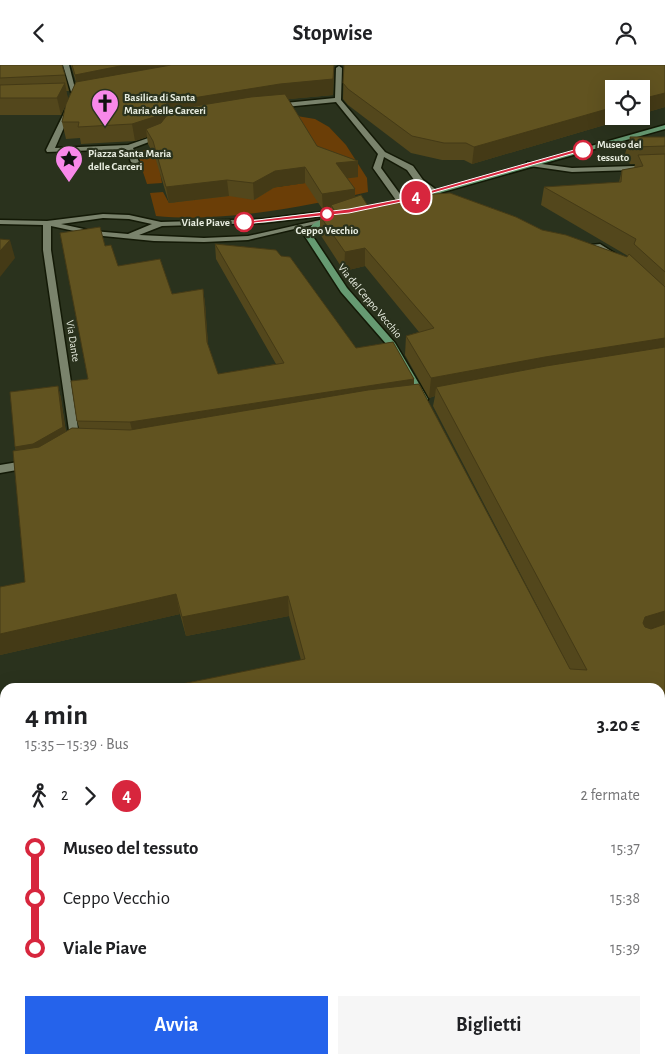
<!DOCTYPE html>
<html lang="it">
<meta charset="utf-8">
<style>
body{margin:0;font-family:"Alegreya Sans",sans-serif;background:#f6f6f6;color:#202124;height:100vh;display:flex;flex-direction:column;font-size:19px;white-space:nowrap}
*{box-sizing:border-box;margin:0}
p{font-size:16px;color:#757577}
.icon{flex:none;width:28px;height:28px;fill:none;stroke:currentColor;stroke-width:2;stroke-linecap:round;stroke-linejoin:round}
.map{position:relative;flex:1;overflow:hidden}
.details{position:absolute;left:0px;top:618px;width:665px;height:381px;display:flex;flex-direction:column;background:#fff;border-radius:15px 15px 0 0;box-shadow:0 5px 20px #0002}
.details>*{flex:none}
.badge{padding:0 10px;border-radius:16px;font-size:18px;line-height:32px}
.fabs{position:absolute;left:605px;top:15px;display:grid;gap:10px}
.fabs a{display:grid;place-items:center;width:45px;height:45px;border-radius:0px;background:#fff;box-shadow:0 5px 20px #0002;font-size:25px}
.map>.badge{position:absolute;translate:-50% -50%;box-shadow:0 0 0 2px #fff}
.legs{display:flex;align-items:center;gap:8px;height:55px;padding:0 25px;font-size:16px}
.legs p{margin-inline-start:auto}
.head{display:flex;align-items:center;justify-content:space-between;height:85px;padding:0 25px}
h1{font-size:28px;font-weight:700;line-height:38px}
.cta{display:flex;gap:10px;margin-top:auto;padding:10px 25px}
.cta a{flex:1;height:58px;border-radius:0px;background:#2563eb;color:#fff;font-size:20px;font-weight:700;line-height:58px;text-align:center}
.cta a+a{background:#f6f6f6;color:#202124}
ul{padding:0 25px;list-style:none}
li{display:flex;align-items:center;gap:18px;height:50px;font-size:19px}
li i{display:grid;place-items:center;width:8px;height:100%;margin:0 6px;background:currentColor}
li i::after{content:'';width:12px;height:12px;margin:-6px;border:4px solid;border-radius:50%;background:#fff}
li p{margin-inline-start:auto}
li:first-child i{background:linear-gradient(#0000 50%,currentColor 0)}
li:last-child i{background:linear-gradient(currentColor 50%,#0000 0)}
header{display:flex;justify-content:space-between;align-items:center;height:65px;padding:0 25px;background:#fff;font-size:22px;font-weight:700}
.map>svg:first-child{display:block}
.green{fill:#6b3e07}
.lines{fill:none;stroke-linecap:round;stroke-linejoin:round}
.street-casing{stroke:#131906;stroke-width:3}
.secondary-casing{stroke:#131906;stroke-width:3}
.street{fill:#7a836c;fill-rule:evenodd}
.secondary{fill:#669a72;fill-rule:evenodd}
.wall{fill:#53471c}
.shaded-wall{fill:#443a16}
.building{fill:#615320;stroke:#443a16}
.line-1{fill:#d7263d;stroke:#fff}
.stop-1-dot{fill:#fff;stroke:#d7263d;stroke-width:2.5}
.labels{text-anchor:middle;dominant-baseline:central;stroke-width:4.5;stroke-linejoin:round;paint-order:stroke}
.far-poi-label{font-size:11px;font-weight:bold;fill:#e8ede0;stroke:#2a321d;text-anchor:start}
.far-stop-label{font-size:11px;font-weight:bold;fill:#e8ede0;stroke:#2a321d;text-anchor:start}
.far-street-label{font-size:11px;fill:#e8ede0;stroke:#2a321d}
</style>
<header><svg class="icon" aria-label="back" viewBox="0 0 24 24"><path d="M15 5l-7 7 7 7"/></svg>Stopwise<svg class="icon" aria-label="person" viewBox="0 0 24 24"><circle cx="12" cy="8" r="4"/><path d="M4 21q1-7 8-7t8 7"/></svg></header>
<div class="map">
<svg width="665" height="998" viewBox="0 0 665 998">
<rect width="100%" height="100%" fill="#2a321d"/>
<g class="green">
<path d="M297,51L315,54L329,62L346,80L367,113L368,127C304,142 221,158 156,151L150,128L163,127L169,138L305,118Z"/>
<polygon points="151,84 170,87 160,107 162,118 147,119 136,86"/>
</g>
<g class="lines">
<g class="street-casing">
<g id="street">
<polygon points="63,0 69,0 77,31 72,30"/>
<polygon points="339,1 342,3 341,35 385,87 413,101 423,115 449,134 449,138 443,138 417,119 407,105 384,92 381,103 405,136 398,138 373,103 378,89 336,37 275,43 272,41 275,39 335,33 336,3"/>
<polygon points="69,42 72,44 55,83 128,80 157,70 160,66 165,67 162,72 133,83 139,97 135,99 131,97 126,84 47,87 46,85 66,44"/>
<polygon points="527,97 572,103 665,100 665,104 572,107 530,101 527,101"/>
<path d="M346,144H349V148L263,158L162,161L139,170L204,173L248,171L320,155L324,157L248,175L204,177L154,176L93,170L51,161V185L80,377L79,379H71L43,185V160L0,159V155L47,156L103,149L129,150L161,157L263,154ZM103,153L129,154L152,159L128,169L93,166L61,159Z"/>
<polygon points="600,179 622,193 622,197 616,197 598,185 583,187 579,184 583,181"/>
<polygon points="30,395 36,399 34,402 0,408 0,400"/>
<polygon points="665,888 665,906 660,908 660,890"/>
<polygon points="367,994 396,994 395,998 365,998"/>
</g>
</g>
<g class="secondary-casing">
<g id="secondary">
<polygon points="665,60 665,64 415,135 408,133"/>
<polygon points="332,149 339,151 319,162 312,170 347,223 395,278 428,334 427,336 419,336 388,281 341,227 304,170 313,159"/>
</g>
</g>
<use href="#street" class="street"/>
<use href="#secondary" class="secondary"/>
</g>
<g class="wall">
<polygon points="0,0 65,10 69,26 66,26 68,34 61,50 0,50"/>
<polygon points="71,0 334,0 334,7 334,0 333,30 288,34 317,81 358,96 358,112 347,113 355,124 355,132 361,130 368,141 419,130 450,128 516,152 542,165 566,170 627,192 628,191 541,140 544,122 619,117 622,105 634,103 635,99 630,99 625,89 630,72 665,72 665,785 664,787 665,789 665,845 660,847 660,622 167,622 301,595 289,551 186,571 180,549 0,590 0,522 25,517 13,386 16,386 15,382 10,327 58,321 61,334 66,367 72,363 79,363 77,356 71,316 88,314 60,168 100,162 105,181 111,180 118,201 160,194 172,229 203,224 205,239 208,280 218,309 276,299 216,194 215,179 276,185 281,191 290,192 356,283 393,277 414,314 414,319 419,319 570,604 433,341 435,331 429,333 405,290 406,271 419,267 365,201 344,206 320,169 320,151 331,149 331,144 323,145 305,118 275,122 254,135 229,131 169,138 155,92 148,79 147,72 135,76 81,79 80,73 66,74 62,57 66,39 76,17"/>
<polygon points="344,0 665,0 665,42 641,49 614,51 635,51 472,99 464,95 442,95 411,88 348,40 343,34"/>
</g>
<g class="shaded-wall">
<polygon points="125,0 217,0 78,26 75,10"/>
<polygon points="334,0 333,30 280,35 157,68 146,64 147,72 135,76 132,59 168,37"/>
<polygon points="65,18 68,34 61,50 57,33"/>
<polygon points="665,28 665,42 641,49 641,34"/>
<polygon points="614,42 614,51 635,51 472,99 474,82"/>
<polygon points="358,96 358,112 336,115 336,98"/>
<polygon points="305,102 305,118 275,122 254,135 253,118 275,106"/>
<polygon points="227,115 229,131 169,138 166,122"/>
<polygon points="355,124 355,140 331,140 331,144 323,145 322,129"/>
<polygon points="10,175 15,193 0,212 0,186"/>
<polygon points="365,183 365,201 344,206 345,187"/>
<polygon points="203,224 205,239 209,292 207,277"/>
<polygon points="665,273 665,292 436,322 435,331 429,333 431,313 545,292"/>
<polygon points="414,314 413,329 134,373 130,357"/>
<polygon points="58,321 61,334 67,375 19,395 15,382"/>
<polygon points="176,529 180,549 0,590 0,569"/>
<polygon points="288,531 289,551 186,571 182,552"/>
<polygon points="665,546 665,563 636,571 645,552"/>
<polygon points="5,746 5,765 0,766 0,747"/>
<polygon points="665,781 665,785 660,792 661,782"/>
<polygon points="665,834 665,845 660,847 660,835"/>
<polygon points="229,994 266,994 253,998 216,998"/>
</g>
<g class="building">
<polygon points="0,0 62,0 65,10 0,13"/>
<polygon points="72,0 125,0 75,10"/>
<polygon points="171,0 334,0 333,14 280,19 168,37 154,52 132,59 78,62 79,57 62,57 66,39 76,17"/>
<polygon points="344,0 665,0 665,28 641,34 641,24 614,24 614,42 474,82 466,78 444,78 412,71 348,24 343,18"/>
<polygon points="65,18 57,33 0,33 0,20"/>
<polygon points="285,29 317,81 358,96 336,98 355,124 322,129 305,102 275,106 253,118 227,115 166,122 153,76 146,64 161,58 171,45 251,32"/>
<polygon points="630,72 665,72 665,81 634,82"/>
<polygon points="665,89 665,207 634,179 636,174 544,122 621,117 622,105 643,101 638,90"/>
<polygon points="450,128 516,152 542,165 566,170 627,192 629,189 665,222 665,273 545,292 431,313 406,271 434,263 365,183 345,187 320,151 336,148 331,140 361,130 368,141 419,130"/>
<polygon points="100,162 105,181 111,180 118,201 160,194 172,229 203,224 207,277 218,309 284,298 215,179 276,185 281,191 290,192 356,283 393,277 414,314 130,357 77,356 71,316 88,314 60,168"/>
<polygon points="0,174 10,175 0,186"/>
<polygon points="665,282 665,546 645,552 643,558 645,562 651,564 665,559 665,781 661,782 665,789 665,834 660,835 660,622 167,622 305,594 288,531 182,552 176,529 0,569 0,522 25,517 13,386 39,382 72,363 130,365 368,325 419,319 570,604 587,605 436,322 546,301"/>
<polygon points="58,321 63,362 33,379 15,382 10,327"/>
<polygon points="5,656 5,746 0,747 0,657"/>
<polygon points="5,849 5,994 229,994 216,998 0,998 0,850"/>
<polygon points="665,945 665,998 480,998 494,994 660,994 660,947"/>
</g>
<polygon class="line-1" points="581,83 585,85 401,137 349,148 244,159 241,157 349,144 401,134"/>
<defs>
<g id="church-pin" transform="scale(1.4375)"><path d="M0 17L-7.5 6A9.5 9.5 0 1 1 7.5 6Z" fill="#f888e9" stroke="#2a321d"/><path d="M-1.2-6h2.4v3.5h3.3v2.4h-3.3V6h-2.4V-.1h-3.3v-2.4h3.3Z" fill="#111"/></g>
<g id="sight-pin" transform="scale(1.4375)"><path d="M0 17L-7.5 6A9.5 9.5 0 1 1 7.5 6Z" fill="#f888e9" stroke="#2a321d"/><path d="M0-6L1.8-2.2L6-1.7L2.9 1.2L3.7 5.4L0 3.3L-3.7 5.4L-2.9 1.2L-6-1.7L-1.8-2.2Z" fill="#111"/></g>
</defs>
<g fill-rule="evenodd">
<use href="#church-pin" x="105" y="38"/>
<use href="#sight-pin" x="69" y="94"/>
</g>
<g class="stop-1-dot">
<circle cx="583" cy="85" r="9"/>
<circle cx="327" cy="149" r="6"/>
<circle cx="244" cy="157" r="9"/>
</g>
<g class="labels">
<g class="far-poi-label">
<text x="124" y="32">Basilica di Santa<tspan x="124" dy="13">Maria delle Carceri</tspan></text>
<text x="88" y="88">Piazza Santa Maria<tspan x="88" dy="13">delle Carceri</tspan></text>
</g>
<g class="far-stop-label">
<text x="597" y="79">Museo del<tspan x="597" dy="13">tessuto</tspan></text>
<text x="230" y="157" text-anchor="end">Viale Piave</text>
<text x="327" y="165" text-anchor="middle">Ceppo Vecchio</text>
</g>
<g class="far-street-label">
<text transform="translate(370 236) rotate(50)">Via del Ceppo Vecchio</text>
<text transform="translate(73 276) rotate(81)">Via Dante</text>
</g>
</g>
</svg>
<div class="fabs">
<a><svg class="icon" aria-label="locate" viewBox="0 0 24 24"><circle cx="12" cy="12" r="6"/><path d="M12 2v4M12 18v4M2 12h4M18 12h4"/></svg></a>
</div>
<b class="badge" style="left:416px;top:132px;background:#d7263d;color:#fff">4</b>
<section class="details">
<div class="head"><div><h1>4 min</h1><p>15:35 – 15:39 · Bus</p></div><b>3.20 €</b></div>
<div class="legs"><svg class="icon" aria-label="walk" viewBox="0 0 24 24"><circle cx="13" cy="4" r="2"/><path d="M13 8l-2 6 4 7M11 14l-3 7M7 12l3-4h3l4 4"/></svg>2<svg class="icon" aria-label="forward" viewBox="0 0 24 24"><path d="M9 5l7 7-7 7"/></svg><b class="badge" style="background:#d7263d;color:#fff">4</b><p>2 fermate</p></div>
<ul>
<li><i style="color:#d7263d"></i><b>Museo del tessuto</b><p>15:37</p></li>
<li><i style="color:#d7263d"></i><span>Ceppo Vecchio</span><p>15:38</p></li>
<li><i style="color:#d7263d"></i><b>Viale Piave</b><p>15:39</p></li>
</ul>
<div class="cta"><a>Avvia</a><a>Biglietti</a></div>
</section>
</div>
